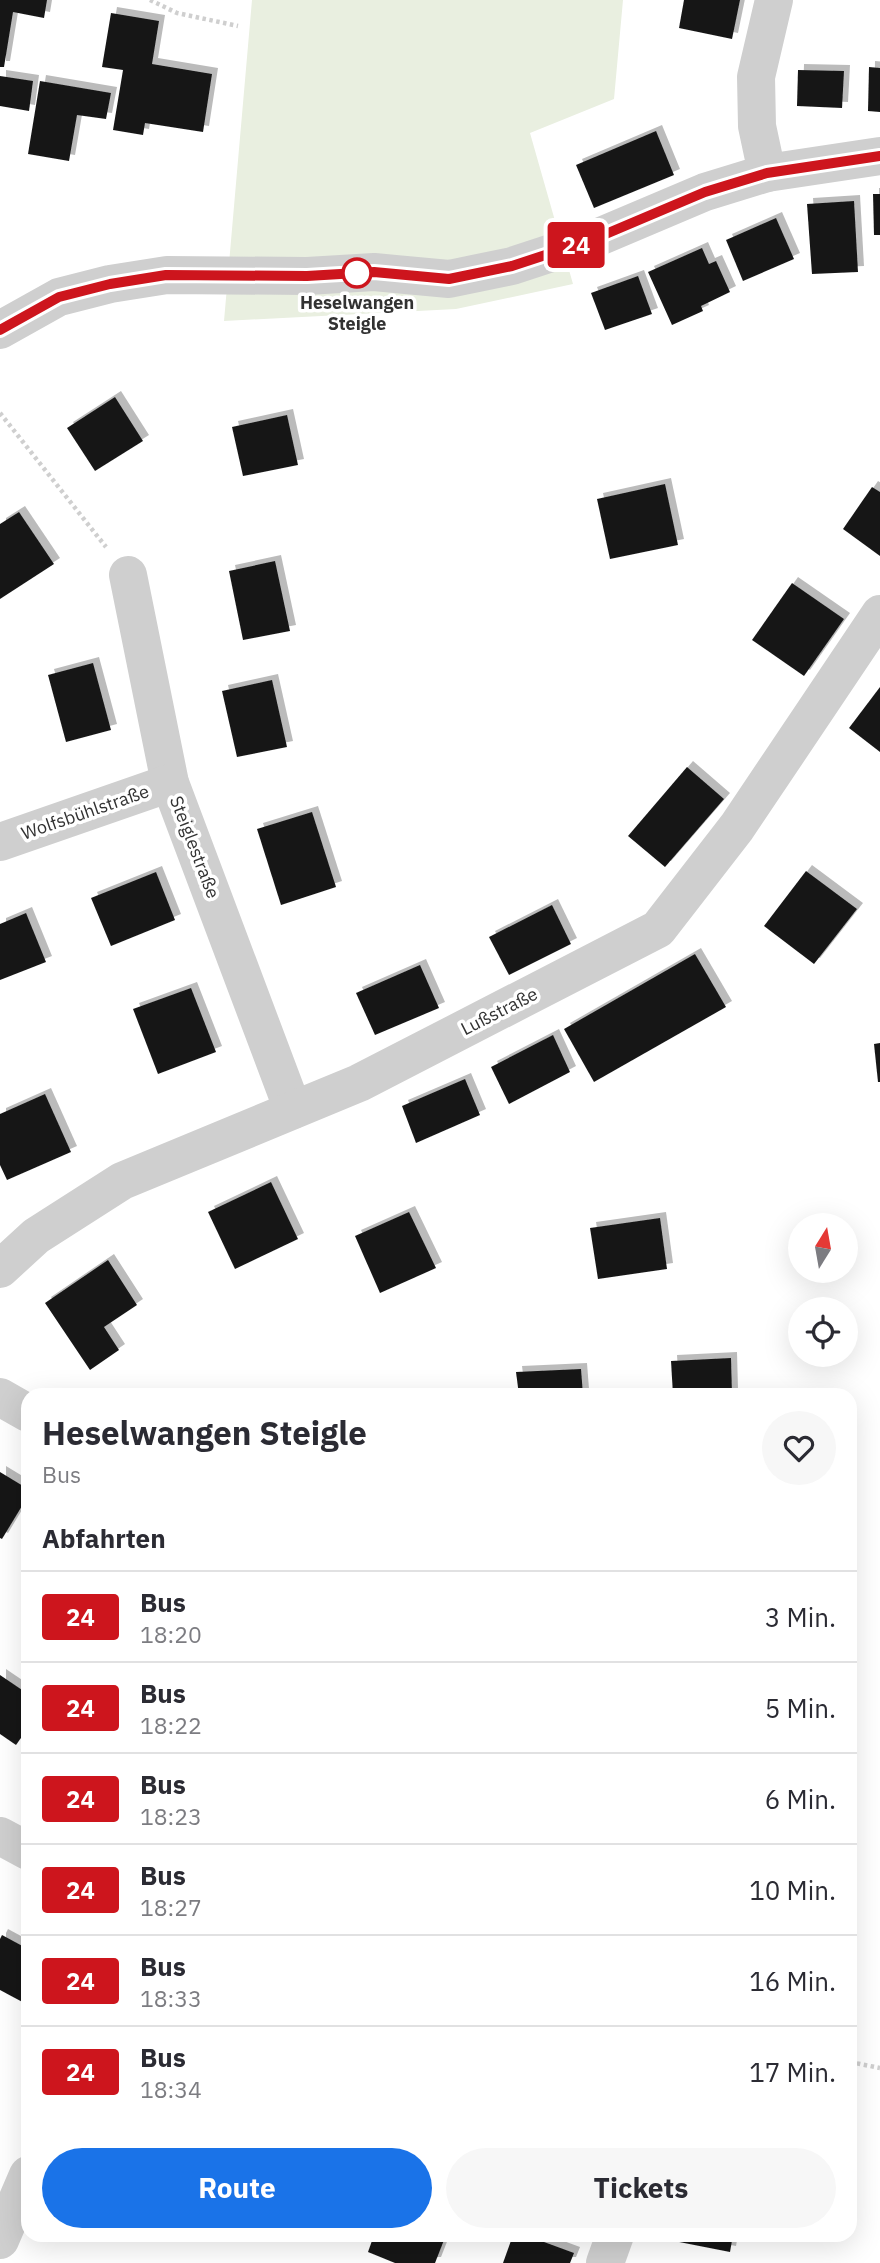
<!DOCTYPE html>
<html lang="de">
<meta charset="utf-8">
<style>
body{margin:0;font-family:"IBM Plex Sans",sans-serif;background:#f7f7f7;color:#2b2b33;height:100vh;display:flex;flex-direction:column;font-size:26px;white-space:nowrap}
*{box-sizing:border-box;margin:0}
p{font-size:23px;color:#7c7c81}
.icon{flex:none;width:38px;height:38px;fill:none;stroke:currentColor;stroke-width:2;stroke-linecap:round;stroke-linejoin:round}
.map{position:relative;flex:1;overflow:hidden}
.details{position:absolute;left:21px;top:1388px;width:836px;height:854px;display:flex;flex-direction:column;background:#fff;border-radius:21px;box-shadow:0 7px 28px #0002}
.details>*{flex:none}
.badge{padding:0 14px;border-radius:5px;font-size:24px;line-height:46px}
.needle{width:46px;rotate:11deg}
.tools{position:absolute;left:788px;top:1213px;display:grid;gap:14px}
.tools a{display:grid;place-items:center;width:70px;height:70px;border-radius:50%;background:#fff;box-shadow:0 7px 28px #0002;font-size:35px}
.map>.badge{position:absolute;translate:-50% -50%;box-shadow:0 0 0 4px #fff}
h2{padding:0 21px;font-size:26px;line-height:63px}
.round{display:grid;place-items:center;flex:none;width:74px;height:74px;border-radius:37px;background:#f7f7f7}
.summary{display:flex;align-items:center;justify-content:space-between;height:119px;padding:0 21px}
h1{font-size:33px;font-weight:700;line-height:52px}
.cta{display:flex;gap:14px;margin-top:auto;padding:14px 21px}
.cta a{flex:1;height:80px;border-radius:42px;background:#1a73e8;color:#fff;font-size:28px;font-weight:700;line-height:80px;text-align:center}
.cta a+a{background:#f7f7f7;color:#2b2b33}
ul{padding:0;list-style:none}
li{display:flex;align-items:center;gap:21px;height:91px;padding:0 21px;border-top:2px solid #e1e1e2}
li div{flex:1}
li b{display:block;font-size:26px}
li em{font-style:normal}
li .badge{min-width:77px;font-weight:700;text-align:center}
.map>svg:first-child{display:block}
.green{fill:#e9efe0}
.building{fill:#191919;filter:url(#shadow)}
.lines{fill:none;stroke-linecap:round;stroke-linejoin:round}
.path{stroke:#cfcfcf;stroke-width:4.5;stroke-dasharray:3.5 3.5;stroke-linecap:butt}
.minor{stroke:#cfcfcf;stroke-width:38}
.tertiary{stroke:#cfcfcf;stroke-width:38}
.line-casing{stroke:#fff;stroke-width:16}
.line{stroke:#cd151d;stroke-width:10}
.stop-dot{fill:#fff;stroke:#cd151d;stroke-width:3.5}
.labels{text-anchor:middle;dominant-baseline:central;stroke-width:7;stroke-linejoin:round;paint-order:stroke}
.stop-label{font-size:18px;font-weight:bold;fill:#323232;stroke:#fff}
.street-label{font-size:18px;fill:#323232;stroke:#fff}
</style>
<div class="map">
<svg width="880" height="2263" viewBox="0 0 880 2263">
<defs>
<filter id="shadow"><feDropShadow dx="6" dy="-6" stdDeviation="0" flood-color="#0004"/></filter>
</defs>
<rect width="100%" height="100%" fill="#fff"/>
<polygon class="green" points="252,0 623,0 614,99 530,133 573,284 456,309 224,321"/>
<g class="building">
<polygon points="0,0 47,0 44,18 13,12 4,67 0,67"/>
<polygon points="684,0 740,0 732,39 679,28"/>
<polygon points="111,13 159,21 152,64 212,74 203,132 145,123 143,135 113,130 123,70 102,67"/>
<polygon points="869,67 880,68 880,112 868,111"/>
<polygon points="798,70 844,71 842,108 797,106"/>
<polygon points="0,76 33,81 29,111 0,106"/>
<polygon points="40,81 111,93 106,119 77,115 69,161 28,154"/>
<polygon points="656,131 674,175 594,208 576,165"/>
<polygon points="873,194 880,194 880,235 874,235"/>
<polygon points="854,201 858,272 812,274 807,204"/>
<polygon points="776,218 794,259 743,281 726,240"/>
<polygon points="702,248 709,264 716,261 730,292 701,306 703,311 672,325 648,272"/>
<polygon points="638,276 652,314 605,330 591,293"/>
<polygon points="115,397 143,441 95,471 67,428"/>
<polygon points="287,415 298,465 243,476 232,427"/>
<polygon points="665,484 678,545 610,559 597,499"/>
<polygon points="872,487 880,492 880,556 843,529"/>
<polygon points="19,512 54,564 0,599 0,524"/>
<polygon points="275,561 290,631 243,640 229,571"/>
<polygon points="792,583 844,619 804,676 752,640"/>
<polygon points="93,663 111,730 66,742 48,675"/>
<polygon points="272,680 287,747 237,757 222,691"/>
<polygon points="880,687 880,752 849,728"/>
<polygon points="687,767 724,799 665,867 628,836"/>
<polygon points="312,812 336,887 281,905 257,829"/>
<polygon points="806,871 857,909 814,964 764,926"/>
<polygon points="156,872 175,920 111,946 91,898"/>
<polygon points="552,905 571,944 509,975 489,937"/>
<polygon points="26,913 46,962 0,980 0,924"/>
<polygon points="695,954 726,1007 594,1082 564,1029"/>
<polygon points="420,965 439,1008 375,1035 356,993"/>
<polygon points="191,988 216,1052 158,1074 133,1009"/>
<polygon points="553,1035 570,1072 509,1104 491,1067"/>
<polygon points="880,1043 880,1082 878,1082 874,1044"/>
<polygon points="465,1079 480,1115 416,1143 402,1106"/>
<polygon points="45,1094 71,1152 7,1180 0,1165 0,1114"/>
<polygon points="271,1182 298,1239 235,1269 208,1212"/>
<polygon points="409,1212 436,1268 380,1293 355,1236"/>
<polygon points="660,1218 667,1269 598,1279 590,1228"/>
<polygon points="108,1260 137,1305 104,1327 119,1350 90,1370 45,1303"/>
<polygon points="731,1358 732,1395 673,1395 671,1361"/>
<polygon points="581,1369 583,1395 519,1395 516,1372"/>
<polygon points="0,1472 28,1489 28,1496 2,1539 0,1538"/>
<polygon points="0,1675 28,1694 28,1728 16,1745 0,1734"/>
<polygon points="2,1935 28,1949 28,2005 0,1990 0,1939"/>
<polygon points="374,2235 446,2235 435,2263 395,2263 368,2252"/>
<polygon points="513,2235 525,2235 574,2253 570,2263 503,2263"/>
<polygon points="670,2235 733,2235 730,2252 669,2240"/>
</g>
<g class="lines">
<g class="path">
<polyline points="150,0 177,13 238,26"/>
<polyline points="0,413 106,547"/>
<polyline points="850,2062 880,2068"/>
</g>
<g class="minor">
<polyline points="767,173 880,156"/>
<polyline points="128,575 170,783 293,1110"/>
<polyline points="0,842 170,783"/>
<polyline points="0,1269 36,1236 122,1181 359,1083 658,929 737,827 880,614"/>
<polyline points="0,1397 28,1413"/>
<polyline points="0,1836 28,1851"/>
<polyline points="0,2240 28,2175"/>
<polyline points="605,2263 615,2235"/>
</g>
<polyline class="tertiary" points="0,330 59,297 110,284 167,275 307,276 374,272 449,279 512,266 594,239 705,192 767,173 757,126 756,77 774,0"/>
</g>
<g class="lines">
<g class="line-casing">
<polyline id="line" points="0,330 59,297 110,284 166,275 307,276 374,272 449,279 512,266 594,239 705,192 767,173 880,156"/>
</g>
<use href="#line" class="line"/>
</g>
<circle class="stop-dot" cx="357" cy="273" r="14"/>
<g class="labels">
<g class="stop-label">
<text x="357" y="302">Heselwangen<tspan x="357" dy="21">Steigle</tspan></text>
</g>
<g class="street-label">
<text transform="translate(85 812) rotate(-19)">Wolfsbühlstraße</text>
<text transform="translate(195 847) rotate(69)">Steiglestraße</text>
<text transform="translate(499 1011) rotate(-27)">Lußstraße</text>
</g>
</g>
</svg>
<div class="tools">
<a><svg class="needle" viewBox="-14 -14 28 28"><path d="M0-13l5 13h-10z" fill="#e53935"/><path d="M0 13l5-13h-10z" fill="#7c7c81"/></svg></a>
<a><svg class="icon" aria-label="locate" viewBox="0 0 24 24"><circle cx="12" cy="12" r="6"/><path d="M12 2v4M12 18v4M2 12h4M18 12h4"/></svg></a>
</div>
<b class="badge" style="left:576px;top:245px;background:#cd151d;color:#fff">24</b>
<section class="details">
<div class="summary"><div><h1>Heselwangen Steigle</h1><p>Bus</p></div><a class="round"><svg class="icon" aria-label="heart" viewBox="0 0 24 24"><path d="M12 20l-8-8c-3-5 5-10 8-4 3-6 11-1 8 4z"/></svg></a></div>
<h2>Abfahrten</h2>
<ul>
<li><span class="badge" style="background:#cd151d;color:#fff">24</span><div><b>Bus</b><p>18:20</p></div><em>3 Min.</em></li>
<li><span class="badge" style="background:#cd151d;color:#fff">24</span><div><b>Bus</b><p>18:22</p></div><em>5 Min.</em></li>
<li><span class="badge" style="background:#cd151d;color:#fff">24</span><div><b>Bus</b><p>18:23</p></div><em>6 Min.</em></li>
<li><span class="badge" style="background:#cd151d;color:#fff">24</span><div><b>Bus</b><p>18:27</p></div><em>10 Min.</em></li>
<li><span class="badge" style="background:#cd151d;color:#fff">24</span><div><b>Bus</b><p>18:33</p></div><em>16 Min.</em></li>
<li><span class="badge" style="background:#cd151d;color:#fff">24</span><div><b>Bus</b><p>18:34</p></div><em>17 Min.</em></li>
</ul>
<div class="cta"><a>Route</a><a>Tickets</a></div>
</section>
</div>
